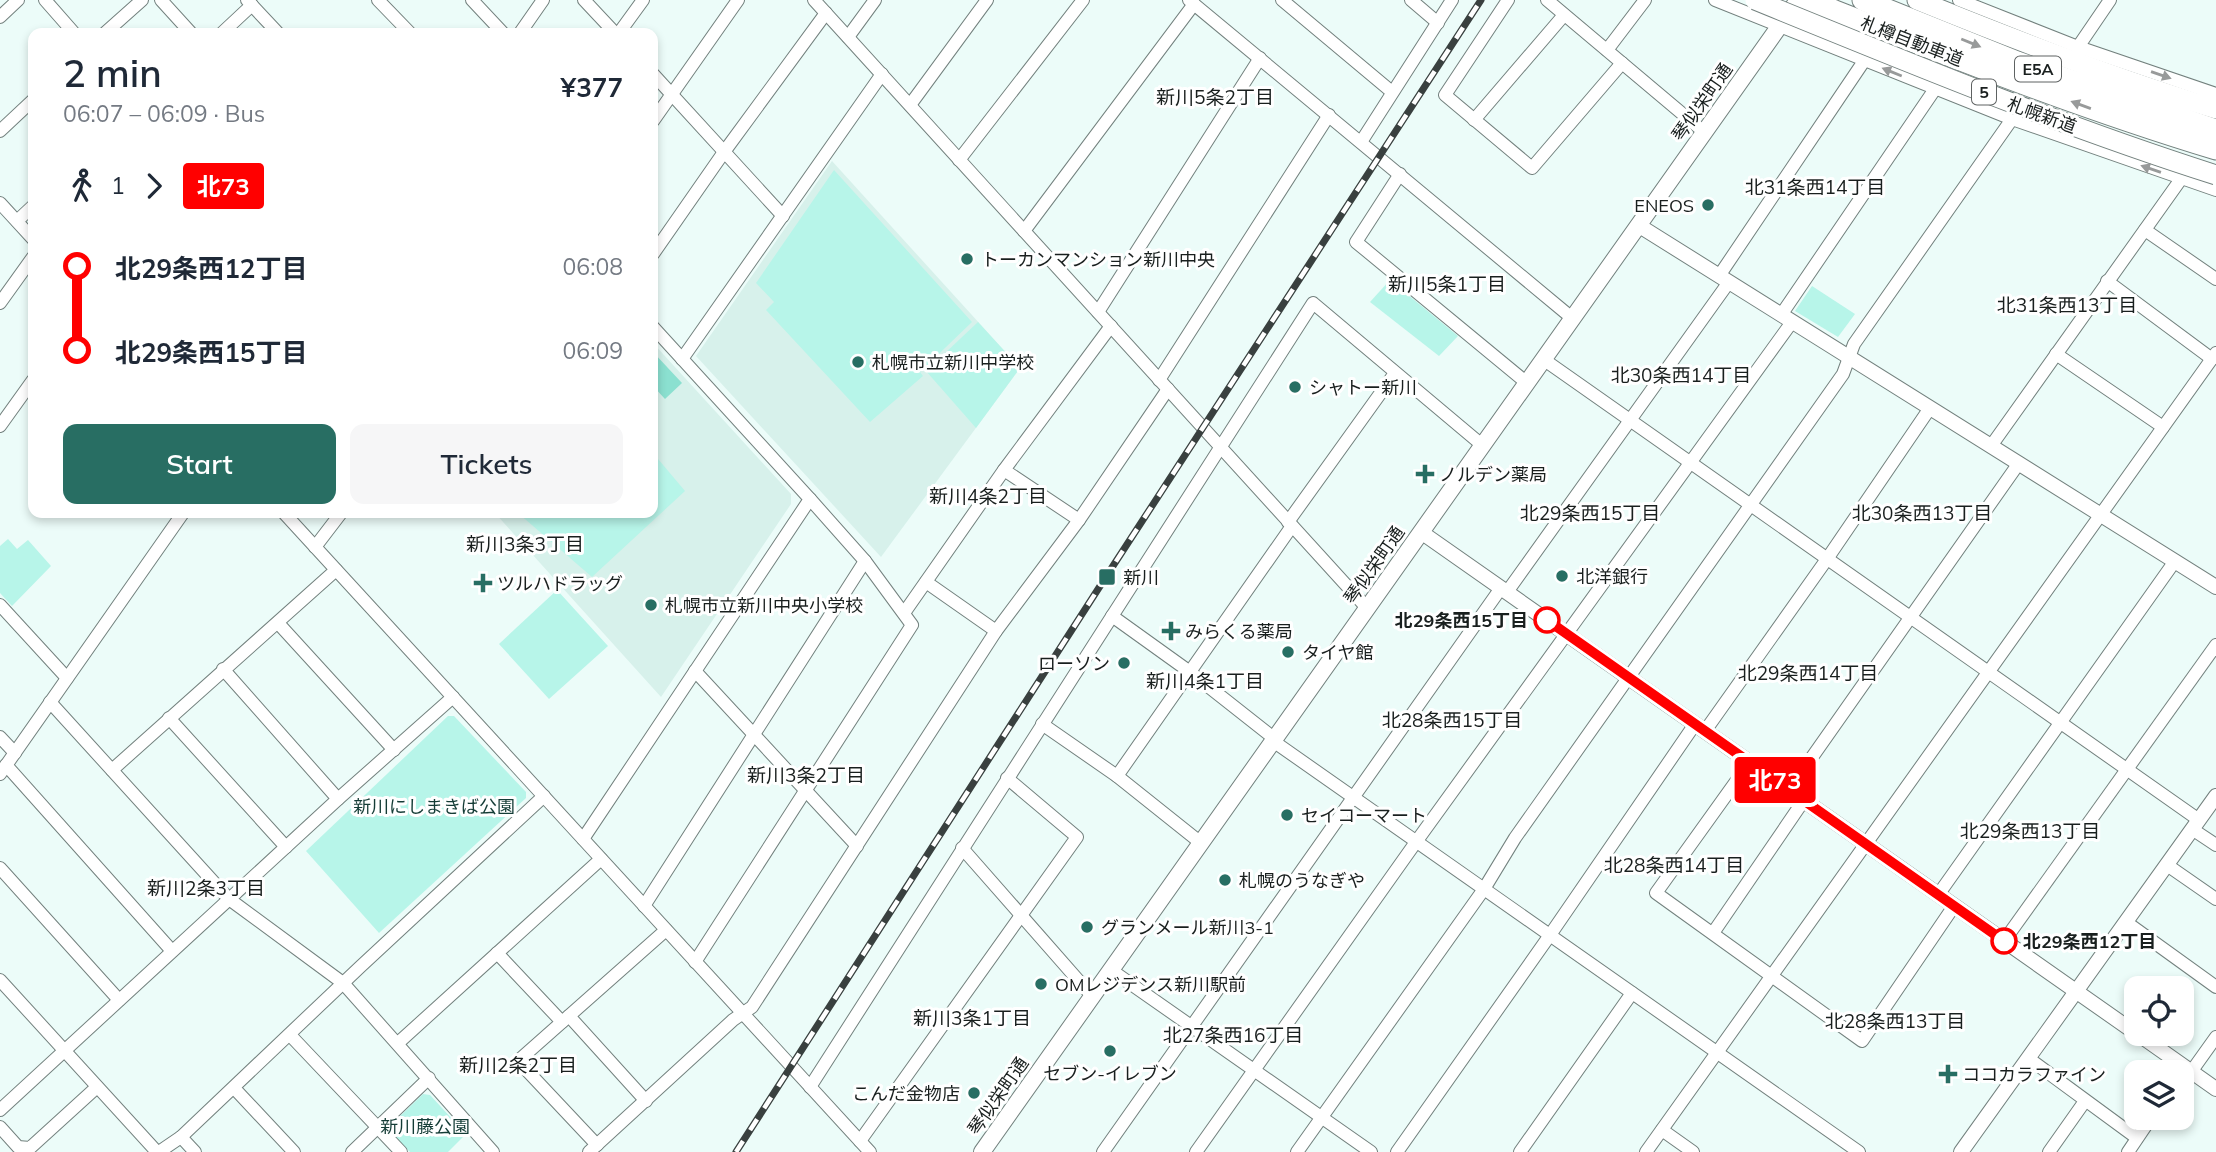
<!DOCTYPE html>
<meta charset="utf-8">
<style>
body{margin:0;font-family:Mulish,"Noto Sans JP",sans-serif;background:#f6f6f7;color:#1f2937;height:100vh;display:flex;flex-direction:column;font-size:26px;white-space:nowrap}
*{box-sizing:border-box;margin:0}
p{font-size:23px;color:#747a83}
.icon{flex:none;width:38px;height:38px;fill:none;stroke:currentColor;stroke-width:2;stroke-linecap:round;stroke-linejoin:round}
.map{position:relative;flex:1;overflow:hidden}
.panel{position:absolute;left:28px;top:28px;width:630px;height:490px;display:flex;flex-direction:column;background:#fff;border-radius:14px;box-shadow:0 4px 10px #0003}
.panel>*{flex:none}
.badge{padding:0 14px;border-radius:5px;font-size:24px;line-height:46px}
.buttons{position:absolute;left:2124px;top:976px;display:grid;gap:14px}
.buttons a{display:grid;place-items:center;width:70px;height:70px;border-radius:14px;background:#fff;box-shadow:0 4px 10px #0003;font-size:35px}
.map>.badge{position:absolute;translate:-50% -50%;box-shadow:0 0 0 4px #fff}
.legs{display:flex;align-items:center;gap:10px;height:77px;padding:0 35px;font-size:23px}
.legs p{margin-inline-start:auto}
.headline{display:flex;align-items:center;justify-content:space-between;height:119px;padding:0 35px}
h1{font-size:38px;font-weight:600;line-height:52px}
.cta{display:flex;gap:14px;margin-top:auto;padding:14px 35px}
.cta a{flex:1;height:80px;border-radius:14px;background:#286e63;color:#fff;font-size:28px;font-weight:600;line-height:80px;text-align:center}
.cta a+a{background:#f6f6f7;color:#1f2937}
ul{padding:0 35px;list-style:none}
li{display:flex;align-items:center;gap:24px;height:84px;font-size:26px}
li i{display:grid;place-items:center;width:10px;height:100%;margin:0 9px;background:currentColor}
li i::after{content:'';width:18px;height:18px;margin:-9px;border:5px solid;border-radius:50%;background:#fff}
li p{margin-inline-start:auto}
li:first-child i{background:linear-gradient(#0000 50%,currentColor 0)}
li:last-child i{background:linear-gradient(currentColor 50%,#0000 0)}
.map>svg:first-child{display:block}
.built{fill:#d7f1eb}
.green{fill:#b7f5e9}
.water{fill:#8be0d0}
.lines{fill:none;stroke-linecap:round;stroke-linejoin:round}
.minor-casing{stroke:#73817e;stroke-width:14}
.tertiary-casing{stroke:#73817e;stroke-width:16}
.secondary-casing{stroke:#73817e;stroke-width:18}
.trunk-casing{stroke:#73817e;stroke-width:21}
.motorway-casing{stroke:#73817e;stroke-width:23}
.minor{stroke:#fff;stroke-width:12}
.tertiary{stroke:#fff;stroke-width:14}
.secondary{stroke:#fff;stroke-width:16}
.trunk{stroke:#fff;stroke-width:19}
.motorway{stroke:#fff;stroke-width:21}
.rail-casing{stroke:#39403f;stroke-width:7}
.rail{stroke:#fff;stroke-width:4.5;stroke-dasharray:13;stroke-linecap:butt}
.trunk-bridge-casing{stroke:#73817e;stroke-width:21;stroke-linecap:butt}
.trunk-bridge{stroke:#fff;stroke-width:19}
.oneway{fill:#989a9a}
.line-1-casing{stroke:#fff;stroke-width:16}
.line-1{stroke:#f00;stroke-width:10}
.poi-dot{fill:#286e63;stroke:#fff;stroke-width:2.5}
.stop-1-dot{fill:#fff;stroke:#f00;stroke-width:3.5}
.labels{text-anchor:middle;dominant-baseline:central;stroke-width:6;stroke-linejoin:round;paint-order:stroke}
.shield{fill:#fff;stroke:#5e6262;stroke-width:2}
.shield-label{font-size:16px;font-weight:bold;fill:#191f1e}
.street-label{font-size:18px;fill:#191f1e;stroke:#fff}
.poi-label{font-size:18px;fill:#191f1e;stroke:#fff;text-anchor:start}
.stop-label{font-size:18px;font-weight:bold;fill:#191f1e;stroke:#fff;text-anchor:end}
.park-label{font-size:18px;fill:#143c36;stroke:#fff}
.neighbourhood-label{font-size:19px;fill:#191f1e;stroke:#fff}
</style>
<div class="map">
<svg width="2216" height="1152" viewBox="0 0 2216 1152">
<rect width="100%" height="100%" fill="#ecfcf9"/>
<g class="built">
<polygon points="832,161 1020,368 881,557 696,356"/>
<polygon points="653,343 791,494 791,504 661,697 495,513 653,513"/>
</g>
<g class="green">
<polygon points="834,170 972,322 920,372 923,376 870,422 766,310 774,302 756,283"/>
<polygon points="1390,280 1458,336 1439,356 1370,302"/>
<polygon points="1812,286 1855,314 1838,337 1795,311"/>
<polygon points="978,322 1020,368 976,428 926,371"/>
<polygon points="653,453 685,491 592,577 518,513 653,513"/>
<polygon points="8,539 17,549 28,540 51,566 12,606 0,593 0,546"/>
<polygon points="557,590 608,646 549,699 499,644"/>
<polygon points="448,716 454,716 526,792 526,798 379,933 306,851"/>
<polygon points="423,1094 430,1095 466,1134 448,1152 410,1152 391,1133 391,1125"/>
</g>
<polygon class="water" points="653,352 682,383 665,399 653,386"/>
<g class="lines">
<g class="minor-casing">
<g id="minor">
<polyline points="45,0 74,33"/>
<polyline points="161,0 191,33"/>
<polyline points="247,0 278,33"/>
<polyline points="378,0 410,33"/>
<polyline points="472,0 503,33"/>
<polyline points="584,0 615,33"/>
<polyline points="814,0 1367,608"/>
<polyline points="1189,0 1572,318"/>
<polyline points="1282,0 1392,92"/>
<polyline points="1411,0 1438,23"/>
<polyline points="1508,0 1445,95 1532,168 1622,63"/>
<polyline points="1547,0 1704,132"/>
<polyline points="1715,0 2012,119 2216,190"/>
<polyline points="1959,0 2078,47 2216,94"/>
<polyline points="0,17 18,0"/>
<polyline points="105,33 142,0"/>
<polyline points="222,33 252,5"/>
<polyline points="520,33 543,0"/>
<polyline points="619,33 643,0"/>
<polyline points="848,37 875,0"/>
<polyline points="2078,47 2110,0"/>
<polyline points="1607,50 1645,0"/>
<polyline points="653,74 783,216"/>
<polyline points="910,105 987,0"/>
<polyline points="1474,120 1564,15"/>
<polyline points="653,121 738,0"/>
<polyline points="0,131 33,100"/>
<polyline points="1361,142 1452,0"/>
<polyline points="959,160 1083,0"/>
<polyline points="1400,174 1356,242 1527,383"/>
<polyline points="0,203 33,239"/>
<polyline points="17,221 33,206"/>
<polyline points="2145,230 2216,279"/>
<polyline points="1024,231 1194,4"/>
<polyline points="653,254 724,152 826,13"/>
<polyline points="1719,276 1864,61"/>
<polyline points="2107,281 2212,359"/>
<polyline points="0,303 33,257"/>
<polyline points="1098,312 1260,58"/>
<polyline points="1781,315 1935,89"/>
<polyline points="2056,354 2163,427"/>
<polyline points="682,359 882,74"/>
<polyline points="1543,359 2199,820"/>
<polyline points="1159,380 1329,115"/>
<polyline points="0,426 33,380"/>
<polyline points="1991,446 2181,179"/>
<polyline points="1004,470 1079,520"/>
<polyline points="284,513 870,1152"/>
<polyline points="1288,522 1395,373"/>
<polyline points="315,547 341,513"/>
<polyline points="926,582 996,631"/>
<polyline points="1507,592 1729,282"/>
<polyline points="0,605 67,678"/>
<polyline points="904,613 1004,470 1111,326"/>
<polyline points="1112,616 1190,672 1275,739"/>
<polyline points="278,623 394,750"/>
<polyline points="223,669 338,799"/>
<polyline points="695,671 857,846"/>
<polyline points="50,702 229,899 343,983 493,1152"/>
<polyline points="169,718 286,847"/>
<polyline points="1042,724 1117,776 1201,843"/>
<polyline points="1705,731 1827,559 1930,408"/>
<polyline points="0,737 15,753"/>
<polyline points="1273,741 1859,1152"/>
<polyline points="1750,762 1656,893 1862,1041 1954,906"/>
<polyline points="6,765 172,951"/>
<polyline points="112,770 336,570"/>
<polyline points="0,774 183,513"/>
<polyline points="1117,776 1292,526"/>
<polyline points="1789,790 2019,463"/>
<polyline points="2192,829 2216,845"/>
<polyline points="583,839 810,499 653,327"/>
<polyline points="962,848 1092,996"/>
<polyline points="2167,865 2216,899"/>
<polyline points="0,868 119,1000"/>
<polyline points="1938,895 2175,561"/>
<polyline points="644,906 865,561"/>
<polyline points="2126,922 2216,987"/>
<polyline points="1713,933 1804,800"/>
<polyline points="2004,941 2216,645"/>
<polyline points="497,953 562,1022"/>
<polyline points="695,962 912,625 865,561 810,499"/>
<polyline points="1111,970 1371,1152"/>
<polyline points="0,980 157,1152"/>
<polyline points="569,1016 646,1101"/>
<polyline points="290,1035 401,1152"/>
<polyline points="398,1043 601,859"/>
<polyline points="2028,1058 2137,1138"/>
<polyline points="2191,1072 2216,1037"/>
<polyline points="810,1087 1313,303 1482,445"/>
<polyline points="234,1088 294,1152"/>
<polyline points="0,1110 338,799 453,697"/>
<polyline points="0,1127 18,1147 30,1148 97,1087"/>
<polyline points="1662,1130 1693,1152"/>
<polyline points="181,1137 195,1152"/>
<polyline points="860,1141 1077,837 1007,778"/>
<polyline points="597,1145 518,1061 666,930"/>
<polyline points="159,1152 181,1137 360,967 544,796"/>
<polyline points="352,1152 429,1078"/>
<polyline points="589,1152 733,1020 752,1007 996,631 1079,520 1168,389"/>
<polyline points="1103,1152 1501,588"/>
<polyline points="1196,1152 1416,842 1792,322"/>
<polyline points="1297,1152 1484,889 1515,838 1843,374 1854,344 2012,119"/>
<polyline points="1397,1152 1550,935 1695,724"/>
<polyline points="1520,1152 1632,993"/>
<polyline points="1646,1152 2216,353"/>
<polyline points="2049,1152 2085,1101"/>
<polyline points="2128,1152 2151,1118"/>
</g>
</g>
<g class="tertiary-casing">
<g id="tertiary">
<polyline points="1638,225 2216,587"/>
<polyline points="1421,532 2137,1034"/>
<polyline points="2138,1034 2216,1089"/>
<polyline points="1961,1152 2216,796"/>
</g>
</g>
<g class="secondary-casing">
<polyline id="secondary" points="982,1152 1798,0"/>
</g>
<g class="trunk-casing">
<path id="trunk" d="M1917,0C2015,40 2114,78 2216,109"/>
</g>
<g class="motorway-casing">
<g id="motorway">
<path d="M1807,0C1942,53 2077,107 2216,149"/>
<polyline points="1863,0 2017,62 2216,130"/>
</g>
</g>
<use href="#minor" class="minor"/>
<use href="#tertiary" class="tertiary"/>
<use href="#secondary" class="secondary"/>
<use href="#trunk" class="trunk"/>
<use href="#motorway" class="motorway"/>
<g class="rail-casing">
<polyline id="rail" points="736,1152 1111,569 1481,0"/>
</g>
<use href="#rail" class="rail"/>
<g class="trunk-bridge-casing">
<path id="trunk-bridge" d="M1755,0C1907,62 2059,125 2216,175"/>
</g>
<use href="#trunk-bridge" class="trunk-bridge"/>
</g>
<defs><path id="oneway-solid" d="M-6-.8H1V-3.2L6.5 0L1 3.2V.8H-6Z" transform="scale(1.75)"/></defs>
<g class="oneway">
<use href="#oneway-solid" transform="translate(1971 43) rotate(22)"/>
<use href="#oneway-solid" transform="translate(1892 72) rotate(-158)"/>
<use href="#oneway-solid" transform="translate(2161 75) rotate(19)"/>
<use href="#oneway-solid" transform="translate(2081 105) rotate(-160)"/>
<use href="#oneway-solid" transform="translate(2151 169) rotate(-161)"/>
</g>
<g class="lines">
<g class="line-1-casing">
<polyline id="line-1" points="1547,620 2004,941"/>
</g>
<use href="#line-1" class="line-1"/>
</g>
<g class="poi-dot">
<circle cx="1708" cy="205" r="7"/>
<circle cx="967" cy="259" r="7"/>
<circle cx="858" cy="362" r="7"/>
<circle cx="1295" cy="387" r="7"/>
<path d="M1421.5 463.5h7v7h7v7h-7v7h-7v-7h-7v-7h7z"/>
<circle cx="1562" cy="576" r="7"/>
<rect x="1098" y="568" width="18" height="18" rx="3.5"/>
<path d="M479.5 572.5h7v7h7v7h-7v7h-7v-7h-7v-7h7z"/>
<circle cx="651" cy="605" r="7"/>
<path d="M1167.5 620.5h7v7h7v7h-7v7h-7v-7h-7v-7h7z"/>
<circle cx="1288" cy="652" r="7"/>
<circle cx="1124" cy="663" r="7"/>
<circle cx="1287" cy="815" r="7"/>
<circle cx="1225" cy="880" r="7"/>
<circle cx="1087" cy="927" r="7"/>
<circle cx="1041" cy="984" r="7"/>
<circle cx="1110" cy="1051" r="7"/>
<path d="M1944.5 1063.5h7v7h7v7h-7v7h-7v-7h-7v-7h7z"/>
<circle cx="974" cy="1093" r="7"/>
</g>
<g class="stop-1-dot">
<circle cx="1547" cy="620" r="12"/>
<circle cx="2004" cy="941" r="12"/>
</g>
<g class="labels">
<g class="shield">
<rect x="2015" y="56.5" width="46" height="25" rx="5"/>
<rect x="1972" y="79.5" width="24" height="25" rx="5"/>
</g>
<g class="shield-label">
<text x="2038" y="69">E5A</text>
<text x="1984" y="92">5</text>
</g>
<g class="street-label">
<text transform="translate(1912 41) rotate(21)">札樽自動車道</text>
<text transform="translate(1702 102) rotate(-55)">琴似栄町通</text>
<text transform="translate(2042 115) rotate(20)">札幌新道</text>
<text transform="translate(1374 565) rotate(-55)">琴似栄町通</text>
<text transform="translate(998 1096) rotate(-55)">琴似栄町通</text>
</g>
<g class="poi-label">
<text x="1694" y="205" text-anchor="end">ENEOS</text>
<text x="981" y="259">トーカンマンション新川中央</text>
<text x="872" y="362">札幌市立新川中学校</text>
<text x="1309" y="387">シャトー新川</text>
<text x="1439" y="474">ノルデン薬局</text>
<text x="1576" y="576">北洋銀行</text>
<text x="1123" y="577">新川</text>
<text x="497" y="583">ツルハドラッグ</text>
<text x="665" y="605">札幌市立新川中央小学校</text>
<text x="1185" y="631">みらくる薬局</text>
<text x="1302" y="652">タイヤ館</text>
<text x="1110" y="663" text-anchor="end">ローソン</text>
<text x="1301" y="815">セイコーマート</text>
<text x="1239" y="880">札幌のうなぎや</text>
<text x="1101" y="927">グランメール新川3-1</text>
<text x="1055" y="984">OMレジデンス新川駅前</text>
<text x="1110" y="1073" text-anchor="middle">セブン-イレブン</text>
<text x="1962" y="1074">ココカラファイン</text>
<text x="960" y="1093" text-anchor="end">こんだ金物店</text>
</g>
<g class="stop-label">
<text x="1528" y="620">北29条西15丁目</text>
<text x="2023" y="941" text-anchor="start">北29条西12丁目</text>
</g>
<g class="park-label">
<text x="434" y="806">新川にしまきば公園</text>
<text x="425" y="1126">新川藤公園</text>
</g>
<g class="neighbourhood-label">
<text x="1215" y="97">新川5条2丁目</text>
<text x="1815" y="187">北31条西14丁目</text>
<text x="1447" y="284">新川5条1丁目</text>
<text x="2067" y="305">北31条西13丁目</text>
<text x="1681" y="375">北30条西14丁目</text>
<text x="988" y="496">新川4条2丁目</text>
<text x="1590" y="513">北29条西15丁目</text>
<text x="1922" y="513">北30条西13丁目</text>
<text x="525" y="544">新川3条3丁目</text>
<text x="1808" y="673">北29条西14丁目</text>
<text x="1205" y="681">新川4条1丁目</text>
<text x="1452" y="720">北28条西15丁目</text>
<text x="806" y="775">新川3条2丁目</text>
<text x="2030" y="831">北29条西13丁目</text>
<text x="1674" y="865">北28条西14丁目</text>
<text x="206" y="888">新川2条3丁目</text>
<text x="972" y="1018">新川3条1丁目</text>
<text x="1895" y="1021">北28条西13丁目</text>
<text x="1233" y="1035">北27条西16丁目</text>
<text x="518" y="1065">新川2条2丁目</text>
</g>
</g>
</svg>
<div class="buttons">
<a><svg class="icon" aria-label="locate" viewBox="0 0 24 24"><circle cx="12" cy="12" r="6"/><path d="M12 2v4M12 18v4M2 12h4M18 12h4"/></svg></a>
<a><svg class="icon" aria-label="layers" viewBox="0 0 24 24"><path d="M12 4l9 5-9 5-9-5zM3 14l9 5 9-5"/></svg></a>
</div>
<b class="badge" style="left:1775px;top:780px;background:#f00;color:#fff">北73</b>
<section class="panel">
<div class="headline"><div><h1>2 min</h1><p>06:07 – 06:09 · Bus</p></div><b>¥377</b></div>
<div class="legs"><svg class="icon" aria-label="walk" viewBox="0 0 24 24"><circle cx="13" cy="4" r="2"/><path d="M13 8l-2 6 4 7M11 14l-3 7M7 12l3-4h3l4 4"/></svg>1<svg class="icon" aria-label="forward" viewBox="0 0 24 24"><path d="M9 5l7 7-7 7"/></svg><b class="badge" style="background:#f00;color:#fff">北73</b></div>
<ul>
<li><i style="color:#f00"></i><b>北29条西12丁目</b><p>06:08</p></li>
<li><i style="color:#f00"></i><b>北29条西15丁目</b><p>06:09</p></li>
</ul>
<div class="cta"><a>Start</a><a>Tickets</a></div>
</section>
</div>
